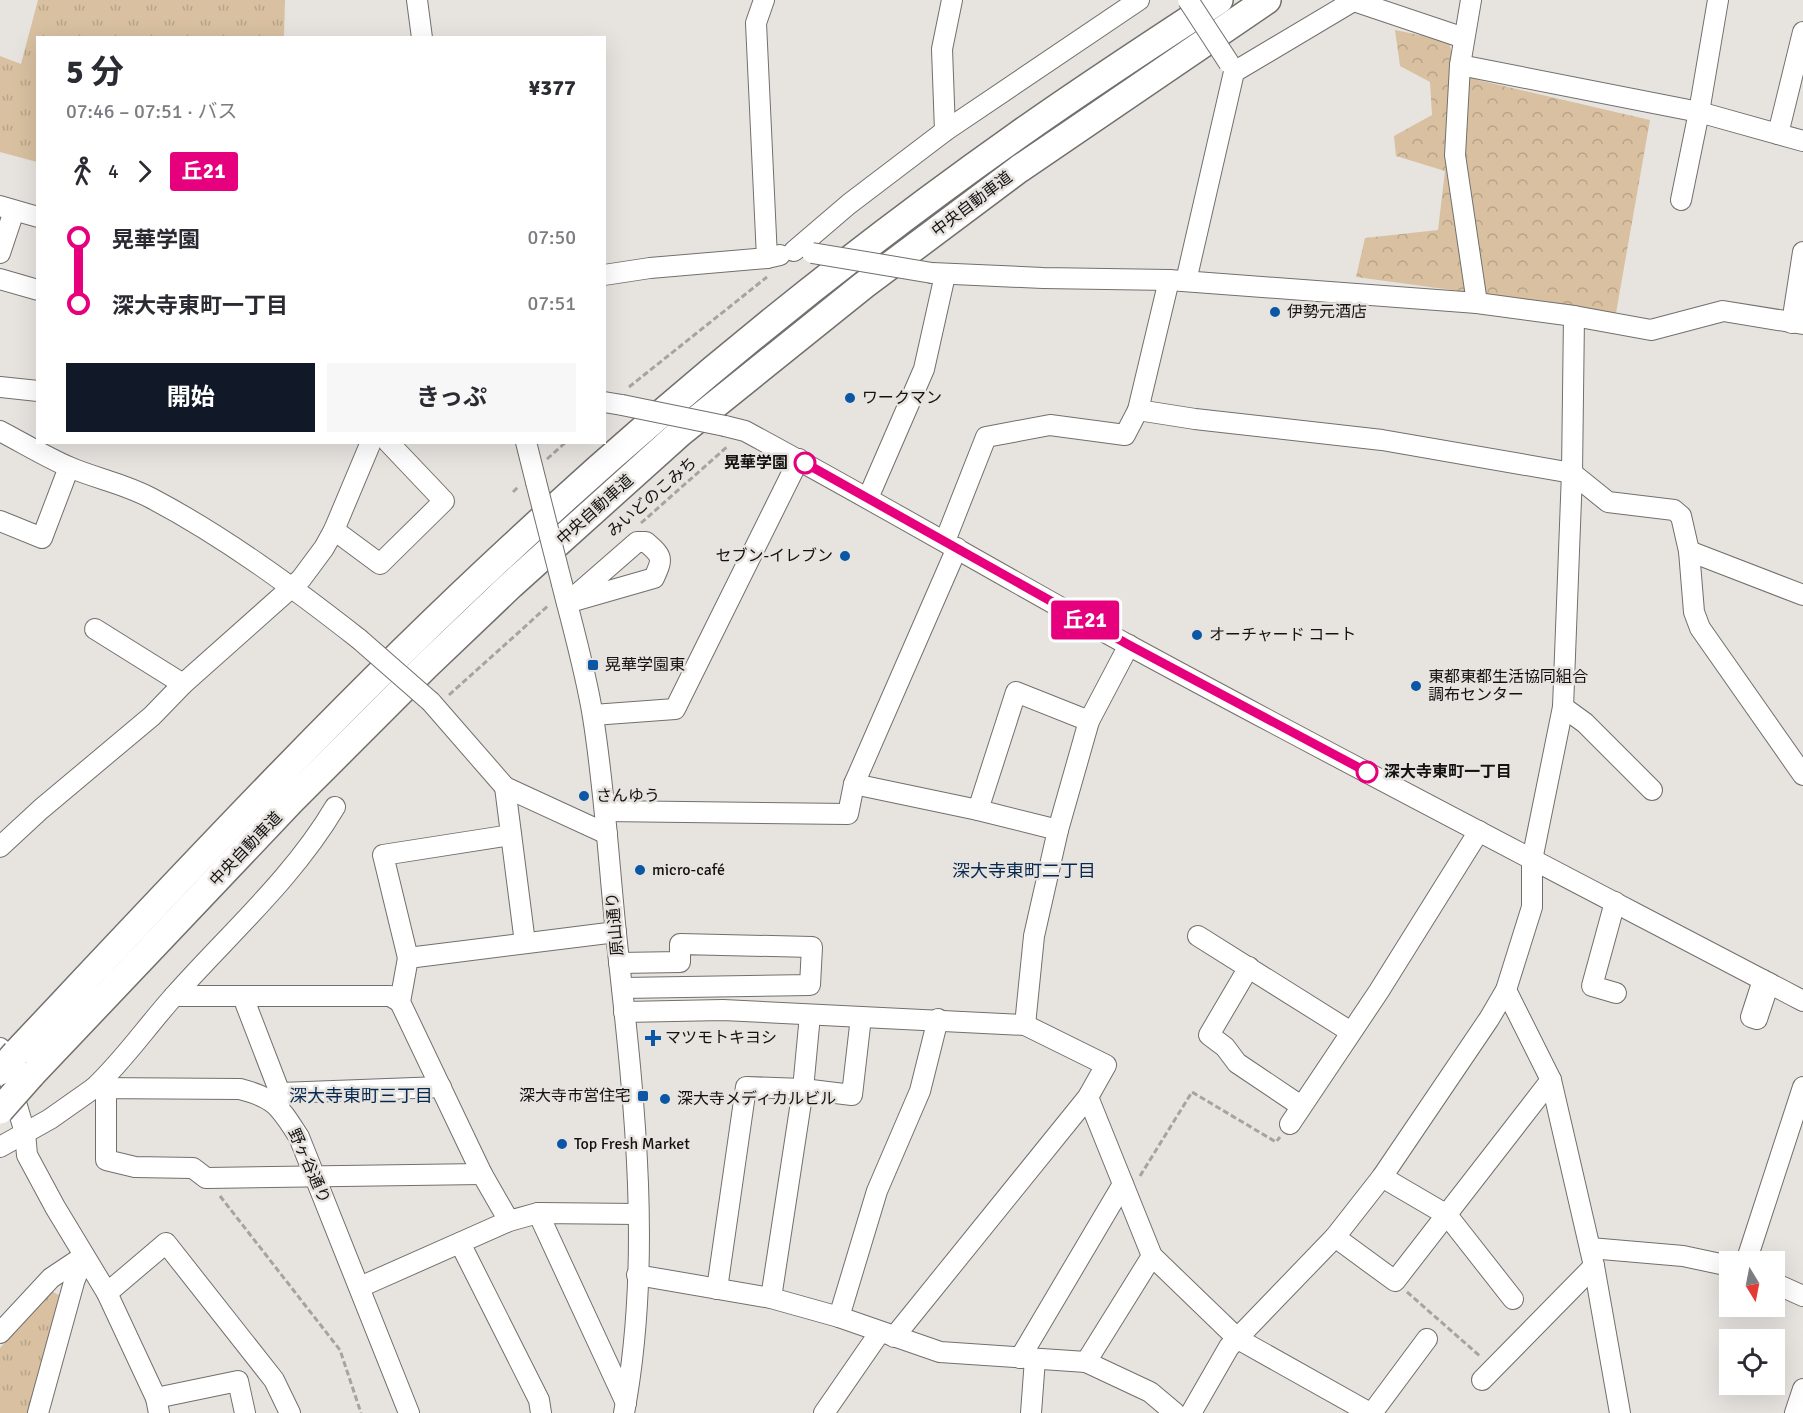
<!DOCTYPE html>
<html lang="ja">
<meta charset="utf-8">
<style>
body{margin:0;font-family:Signika,"Noto Sans JP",sans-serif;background:#f7f7f7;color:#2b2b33;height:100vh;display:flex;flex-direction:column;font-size:22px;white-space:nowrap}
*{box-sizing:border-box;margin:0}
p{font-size:20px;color:#7c7c81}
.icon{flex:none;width:33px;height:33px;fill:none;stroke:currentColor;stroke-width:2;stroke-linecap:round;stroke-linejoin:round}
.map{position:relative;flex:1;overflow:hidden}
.details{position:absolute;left:36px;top:36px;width:570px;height:408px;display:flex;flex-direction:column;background:#fff;border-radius:0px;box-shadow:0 6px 24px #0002}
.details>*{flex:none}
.badge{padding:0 12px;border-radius:4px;font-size:21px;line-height:39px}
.needle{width:39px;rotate:170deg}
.fabs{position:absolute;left:1719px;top:1251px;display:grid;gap:12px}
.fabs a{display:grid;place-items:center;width:66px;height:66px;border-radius:0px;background:#fff;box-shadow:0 6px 24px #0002;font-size:30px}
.map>.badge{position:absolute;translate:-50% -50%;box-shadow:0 0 0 3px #fff}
.legs{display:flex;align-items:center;gap:9px;height:66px;padding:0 30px;font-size:20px}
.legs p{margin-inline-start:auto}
.overview{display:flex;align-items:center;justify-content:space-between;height:102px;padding:0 30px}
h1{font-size:33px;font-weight:700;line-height:45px}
.primary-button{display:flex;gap:12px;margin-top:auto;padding:12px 30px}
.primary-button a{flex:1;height:69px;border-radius:0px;background:#111827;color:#fff;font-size:24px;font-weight:700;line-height:69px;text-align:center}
.primary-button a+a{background:#f7f7f7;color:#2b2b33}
ul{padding:0 30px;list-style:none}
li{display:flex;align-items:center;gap:21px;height:66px;font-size:22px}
li i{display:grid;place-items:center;width:9px;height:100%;margin:0 8px;background:currentColor}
li i::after{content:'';width:15px;height:15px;margin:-8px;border:4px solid;border-radius:50%;background:#fff}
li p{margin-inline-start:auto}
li:first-child i{background:linear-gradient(#0000 50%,currentColor 0)}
li:last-child i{background:linear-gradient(currentColor 50%,#0000 0)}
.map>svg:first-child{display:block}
.forest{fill:url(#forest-crowns)}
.park{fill:url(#park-tufts)}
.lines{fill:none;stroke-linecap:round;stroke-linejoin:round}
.minor-casing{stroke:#726f6c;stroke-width:22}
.highway-casing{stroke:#726f6c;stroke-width:30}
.path{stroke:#a6a3a0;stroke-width:3;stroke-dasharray:6 3;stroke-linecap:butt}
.minor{stroke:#fff;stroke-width:20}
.highway{stroke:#fff;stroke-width:27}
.minor-bridge-casing{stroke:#726f6c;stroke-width:22;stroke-linecap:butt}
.highway-bridge-casing{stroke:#726f6c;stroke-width:30;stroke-linecap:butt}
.minor-bridge{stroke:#fff;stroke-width:20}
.highway-bridge{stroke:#fff;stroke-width:27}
.line-1-casing{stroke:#fff;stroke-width:14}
.line-1{stroke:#e6007e;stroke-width:9}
.poi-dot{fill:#0b57a6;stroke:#e7e4e0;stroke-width:2}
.stop-1-dot{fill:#fff;stroke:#e6007e;stroke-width:3}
.labels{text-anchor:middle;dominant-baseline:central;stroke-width:5;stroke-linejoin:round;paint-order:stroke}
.street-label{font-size:16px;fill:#131211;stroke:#e7e4e0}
.poi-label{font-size:16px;fill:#131211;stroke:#e7e4e0;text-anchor:start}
.stop-label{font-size:16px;font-weight:bold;fill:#131211;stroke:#e7e4e0;text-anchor:end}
.neighbourhood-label{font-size:18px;fill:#07294f;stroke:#e7e4e0}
</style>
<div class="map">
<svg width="1803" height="1413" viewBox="0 0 1803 1413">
<defs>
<pattern id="forest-crowns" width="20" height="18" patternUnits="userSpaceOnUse" patternTransform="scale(1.5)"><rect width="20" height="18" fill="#d8c0a0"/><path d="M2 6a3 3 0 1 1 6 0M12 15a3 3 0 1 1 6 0" fill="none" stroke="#b8a489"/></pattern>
<pattern id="park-tufts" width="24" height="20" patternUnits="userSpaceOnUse" patternTransform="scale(1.5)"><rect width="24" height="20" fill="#d8c0a0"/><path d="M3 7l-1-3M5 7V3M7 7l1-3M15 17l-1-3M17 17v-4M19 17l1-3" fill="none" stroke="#b8a489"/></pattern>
</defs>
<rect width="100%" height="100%" fill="#e7e4e0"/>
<polygon class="forest" points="1395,30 1449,41 1453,59 1478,80 1650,120 1616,313 1539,304 1529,320 1507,318 1504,297 1356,277 1365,238 1438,230 1445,171 1396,156 1394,136 1432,115 1430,82 1400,66"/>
<g class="park">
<polygon points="38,0 285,0 284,37 38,38 37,162 0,152 0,56 21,64"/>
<polygon points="51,1291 63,1297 29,1413 0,1413 0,1348"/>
</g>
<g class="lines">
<g class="minor-casing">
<g id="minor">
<polyline points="417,0 422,38"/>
<polyline points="764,0 756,23 767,258"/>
<polyline points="1471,0 1460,65 1455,155 1477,303"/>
<polyline points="1354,1 1464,38"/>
<polyline points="1460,65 1699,112 1803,141"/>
<polyline points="945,131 942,49 952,0"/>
<polyline points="1778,134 1803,32"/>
<polyline points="1681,200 1699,112 1718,0"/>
<polyline points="0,206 38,217"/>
<polyline points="794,251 849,204 945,131 1139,0"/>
<polyline points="0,253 14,211"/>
<polyline points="932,273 1043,278 1169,280 1477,303 1574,316 1651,330 1723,311 1803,324"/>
<polyline points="604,275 650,268 767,258 780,255"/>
<polyline points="0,279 38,290"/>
<polyline points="1186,281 1234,72 1355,0"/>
<polyline points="1792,323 1803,252"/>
<polyline points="0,387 38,391"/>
<polyline points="604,402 622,405"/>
<polyline points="1138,410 1195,419 1382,440 1572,473 1608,502 1674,510 1681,516 1689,551 1694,612 1700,628 1803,775"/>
<path d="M725,426L745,431C875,501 1001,575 1130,646C1353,767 1578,883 1803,1001"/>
<path d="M0,431C23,443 46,457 69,467C97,479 123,483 151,498C225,537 294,588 359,639"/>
<polyline points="526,442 536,482"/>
<polyline points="868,498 924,369 945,275"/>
<polyline points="0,521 42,538 69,467"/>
<polyline points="334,530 380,564 444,501 388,442"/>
<polyline points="945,541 986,437 1050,425 1125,435 1138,410 1169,280"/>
<path d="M637,542H646C663,557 663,558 654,578L567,603Z"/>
<polyline points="1689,551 1803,595"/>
<path d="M562,584C573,628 586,673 593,717C605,792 609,867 617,943C634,1097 653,1258 624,1413"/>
<polyline points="95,629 183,684"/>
<polyline points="431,702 505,787 607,834"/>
<polyline points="1563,707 1585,723 1652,790"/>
<polyline points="593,715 675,709 799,459"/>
<polyline points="854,784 978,810 1058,830"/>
<polyline points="505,787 525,943"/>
<polyline points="978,810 1016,692 1089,721"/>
<polyline points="605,811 848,814 854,784 957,548"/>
<polyline points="0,847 41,809 152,716 183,684 301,579 324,548 334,530 371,442"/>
<polyline points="1615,902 1592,986 1616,993"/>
<polyline points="1198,936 1351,1032"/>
<polyline points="408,958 383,855 511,835"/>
<polyline points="619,963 680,962 680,944 812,947 810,985 622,988"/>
<polyline points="1249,967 1209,1035 1225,1047 1237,1063 1301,1106"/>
<polyline points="1763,980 1751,1017 1757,1019 1769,983"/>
<polyline points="1506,990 1551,1080 1594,1266 1620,1413"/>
<polyline points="174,996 390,996 400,1002"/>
<polyline points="243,997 280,1093 279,1106"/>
<polyline points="624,1012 723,1010 1025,1025 1106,1065 1088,1097 894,1337"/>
<polyline points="1025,1025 1034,936 1058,830 1089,721 1129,645"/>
<polyline points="0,1048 25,1133 27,1155 55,1207 107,1293 156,1398 159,1413"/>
<path d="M94,1088C124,1060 147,1026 175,995C229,934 293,878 335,807"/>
<polyline points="106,1088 106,1160 135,1167 193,1168 206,1178 482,1174"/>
<polyline points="280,1093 441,1087"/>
<polyline points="1088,1097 1152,1256 1238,1339 1370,1413"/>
<polyline points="1290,1124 1379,991 1479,831"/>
<path d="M0,1147L50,1119L94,1088L240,1089C276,1098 280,1108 299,1137L409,1413"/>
<polyline points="1382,1177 1447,1215 1513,1299"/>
<polyline points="538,1213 626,1403"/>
<polyline points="509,1221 482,1174 400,1002 408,958 616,932"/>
<polyline points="1335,1237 1395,1281 1551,1080"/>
<polyline points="460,1243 539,1400 541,1413"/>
<polyline points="1590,1248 1683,1256 1730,1266"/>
<polyline points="1746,1262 1803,1087"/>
<polyline points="637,1275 771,1298 839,1317 940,1352 1086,1362 1150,1392 1175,1413"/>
<polyline points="1774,1283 1803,1296"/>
<polyline points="360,1287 509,1221 538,1213 638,1214"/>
<polyline points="717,1289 746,1087 803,1089 852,1095 861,1017"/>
<polyline points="107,1293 166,1243 274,1380 290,1413"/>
<polyline points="771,1298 803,1089 810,1015"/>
<polyline points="839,1317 877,1191 920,1091 938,1019"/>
<polyline points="0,1333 51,1278 84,1256"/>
<polyline points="1020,1358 1123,1184"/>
<polyline points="1086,1362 1152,1256"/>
<polyline points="1482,1380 1594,1266"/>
<polyline points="156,1398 238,1381 245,1413"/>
<polyline points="38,1413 74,1282 84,1256"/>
<polyline points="824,1413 880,1332"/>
<polyline points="1031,1413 1035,1359"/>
<polyline points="1191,1413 1229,1347 1335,1237 1382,1177 1489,1019 1506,990 1532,907 1532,860 1563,707 1572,473 1574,316"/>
<polyline points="1372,1413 1427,1339"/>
<polyline points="1795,1413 1803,1389"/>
</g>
</g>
<g class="highway-casing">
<g id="highway">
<path d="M16,1053C178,881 339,707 512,547C671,399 841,260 1018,135C1084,88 1152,44 1219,0"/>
<polyline points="31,1075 292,800 426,666 511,585 680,433 864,285 1019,169 1267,0"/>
</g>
</g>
<g class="path">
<polyline points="629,387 767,277"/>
<polyline points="547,459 566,442"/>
<polyline points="513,492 519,486"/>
<polyline points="641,523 728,446"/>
<polyline points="449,695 549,605"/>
<polyline points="1140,1176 1192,1092 1276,1142 1280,1137"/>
<polyline points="220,1196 340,1350 361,1413"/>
<polyline points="1407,1292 1481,1357"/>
</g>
<use href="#minor" class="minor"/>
<use href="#highway" class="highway"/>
<g class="minor-bridge-casing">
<g id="minor-bridge">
<polyline points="1188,0 1229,63"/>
<polyline points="812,253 932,273"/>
<polyline points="622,405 725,426"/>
<polyline points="536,482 562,584"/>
<polyline points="359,639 431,702"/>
</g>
</g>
<g class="highway-bridge-casing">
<g id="highway-bridge">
<polyline points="0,1071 16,1053"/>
<polyline points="0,1110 31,1075"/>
</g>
</g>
<use href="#minor-bridge" class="minor-bridge"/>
<use href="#highway-bridge" class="highway-bridge"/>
</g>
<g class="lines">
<g class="line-1-casing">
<polyline id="line-1" points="805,463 1129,645 1367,772"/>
</g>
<use href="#line-1" class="line-1"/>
</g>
<g class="poi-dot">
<circle cx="1275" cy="312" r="6"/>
<circle cx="850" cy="398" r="6"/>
<circle cx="845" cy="556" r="6"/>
<circle cx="1197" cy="635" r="6"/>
<rect x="587" y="659" width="12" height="12" rx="3"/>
<circle cx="1416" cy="686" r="6"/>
<circle cx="584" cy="796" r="6"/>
<circle cx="640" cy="870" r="6"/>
<path d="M650 1029h6v6h6v6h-6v6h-6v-6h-6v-6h6z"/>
<rect x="637" y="1090" width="12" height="12" rx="3"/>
<circle cx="665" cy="1099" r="6"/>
<circle cx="562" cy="1144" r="6"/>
</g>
<g class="stop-1-dot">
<circle cx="805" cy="463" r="10"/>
<circle cx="1367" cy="772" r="10"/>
</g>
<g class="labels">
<g class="street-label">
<text transform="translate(972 204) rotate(-37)">中央自動車道</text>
<text transform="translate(652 497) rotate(-41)">みいどのこみち</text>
<text transform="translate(595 510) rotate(-42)">中央自動車道</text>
<text transform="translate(246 849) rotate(-46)">中央自動車道</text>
<text transform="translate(615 924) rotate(-95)">原山通り</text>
<text transform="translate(309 1166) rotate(66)">野ヶ谷通り</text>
</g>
<g class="poi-label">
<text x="1287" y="312">伊勢元酒店</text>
<text x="862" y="398">ワークマン</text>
<text x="833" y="556" text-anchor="end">セブン-イレブン</text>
<text x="1209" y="635">オーチャード コート</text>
<text x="605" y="665">晃華学園東</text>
<text x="1428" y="677">東都東都生活協同組合<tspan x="1428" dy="18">調布センター</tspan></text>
<text x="596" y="796">さんゆう</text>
<text x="652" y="870">micro-café</text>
<text x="665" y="1038">マツモトキヨシ</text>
<text x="631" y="1096" text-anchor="end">深大寺市営住宅</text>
<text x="677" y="1099">深大寺メディカルビル</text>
<text x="574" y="1144">Top Fresh Market</text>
</g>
<g class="stop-label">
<text x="788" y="463">晃華学園</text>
<text x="1384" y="772" text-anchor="start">深大寺東町一丁目</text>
</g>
<g class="neighbourhood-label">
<text x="1024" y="871">深大寺東町二丁目</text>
<text x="361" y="1096">深大寺東町三丁目</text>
</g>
</g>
</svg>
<div class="fabs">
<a><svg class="needle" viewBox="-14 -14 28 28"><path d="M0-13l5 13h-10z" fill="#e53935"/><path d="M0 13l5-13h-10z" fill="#7c7c81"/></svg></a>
<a><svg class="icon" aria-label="locate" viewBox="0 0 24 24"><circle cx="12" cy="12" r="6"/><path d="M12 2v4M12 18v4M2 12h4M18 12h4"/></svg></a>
</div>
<b class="badge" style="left:1085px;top:620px;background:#e6007e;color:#fff">丘21</b>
<section class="details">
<div class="overview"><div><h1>5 分</h1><p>07:46 – 07:51 · バス</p></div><b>¥377</b></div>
<div class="legs"><svg class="icon" aria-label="walk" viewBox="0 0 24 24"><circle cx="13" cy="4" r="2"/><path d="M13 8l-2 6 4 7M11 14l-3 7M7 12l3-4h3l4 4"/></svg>4<svg class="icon" aria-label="forward" viewBox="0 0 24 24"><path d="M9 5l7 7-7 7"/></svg><b class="badge" style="background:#e6007e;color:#fff">丘21</b></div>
<ul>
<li><i style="color:#e6007e"></i><b>晃華学園</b><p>07:50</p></li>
<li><i style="color:#e6007e"></i><b>深大寺東町一丁目</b><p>07:51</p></li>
</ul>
<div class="primary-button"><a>開始</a><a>きっぷ</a></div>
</section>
</div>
